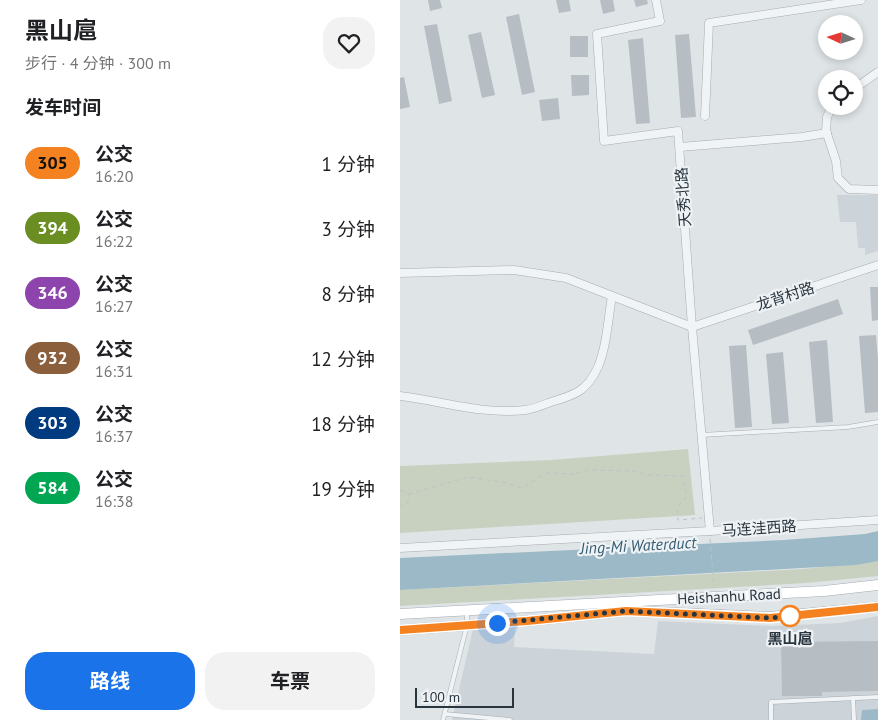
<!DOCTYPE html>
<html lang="zh">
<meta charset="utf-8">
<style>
body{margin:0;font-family:"PT Sans","Noto Sans SC",sans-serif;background:#f2f2f2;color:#202124;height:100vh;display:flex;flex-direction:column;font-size:19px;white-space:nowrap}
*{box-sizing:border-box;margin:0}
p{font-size:16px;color:#757577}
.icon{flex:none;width:28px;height:28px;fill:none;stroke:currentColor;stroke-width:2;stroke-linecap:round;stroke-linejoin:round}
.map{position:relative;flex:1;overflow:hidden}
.side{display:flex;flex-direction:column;background:#fff;width:400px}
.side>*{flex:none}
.badge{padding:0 10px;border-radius:16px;font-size:18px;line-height:32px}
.needle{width:32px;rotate:274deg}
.controls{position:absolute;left:418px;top:15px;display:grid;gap:10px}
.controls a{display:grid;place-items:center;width:45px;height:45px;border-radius:50%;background:#fff;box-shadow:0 2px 8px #0003;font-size:25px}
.scale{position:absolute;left:15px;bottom:12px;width:99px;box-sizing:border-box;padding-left:5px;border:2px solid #29353e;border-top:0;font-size:14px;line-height:18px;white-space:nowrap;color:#29353e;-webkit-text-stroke:4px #eef2f5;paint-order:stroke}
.you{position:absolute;width:25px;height:25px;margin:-12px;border:4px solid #fff;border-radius:50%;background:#1a73e8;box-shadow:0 0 0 8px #1a73e833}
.map>.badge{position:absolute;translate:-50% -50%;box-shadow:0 0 0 2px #fff}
h2{padding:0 25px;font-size:19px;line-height:45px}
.round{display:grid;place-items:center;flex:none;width:52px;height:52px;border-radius:20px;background:#f2f2f2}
.head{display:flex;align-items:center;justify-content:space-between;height:85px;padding:0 25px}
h1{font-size:24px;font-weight:700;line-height:38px}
.primary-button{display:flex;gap:10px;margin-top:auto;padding:10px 25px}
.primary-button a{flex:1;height:58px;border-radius:20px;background:#1a73e8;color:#fff;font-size:20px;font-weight:700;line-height:58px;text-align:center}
.primary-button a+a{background:#f2f2f2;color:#202124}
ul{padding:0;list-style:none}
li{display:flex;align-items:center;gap:15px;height:65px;padding:0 25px}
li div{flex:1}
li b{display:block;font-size:19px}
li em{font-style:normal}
li .badge{min-width:55px;font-weight:700;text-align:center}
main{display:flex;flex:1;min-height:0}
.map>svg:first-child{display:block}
.built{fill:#cdd4d9}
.green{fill:#c8d1c0}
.water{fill:#9bb9c6}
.building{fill:#b6bec4}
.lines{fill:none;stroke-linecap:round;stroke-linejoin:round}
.service-casing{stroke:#a5acb1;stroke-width:5}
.minor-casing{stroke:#a5acb1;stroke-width:9}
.secondary-casing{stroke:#a5acb1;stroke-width:11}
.path{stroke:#bdc2c6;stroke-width:1;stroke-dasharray:4 4;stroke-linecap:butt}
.service{stroke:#f1f4f6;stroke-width:4}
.minor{stroke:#f1f4f6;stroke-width:8}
.secondary{stroke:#fff;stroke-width:10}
.line-casing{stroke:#fff;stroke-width:11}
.line{stroke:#f58220;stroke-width:8}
.walk{stroke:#29353e;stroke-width:5;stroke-dasharray:0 9}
.stop-dot{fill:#fff;stroke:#f58220;stroke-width:2.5}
.labels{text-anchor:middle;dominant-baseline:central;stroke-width:4.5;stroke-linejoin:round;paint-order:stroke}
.street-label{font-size:15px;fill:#29353e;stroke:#eef2f5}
.stop-label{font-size:15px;font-weight:bold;fill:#29353e;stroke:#eef2f5}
.water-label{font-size:16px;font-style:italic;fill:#355b70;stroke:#eef2f5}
</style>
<main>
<section class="side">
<div class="head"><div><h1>黑山扈</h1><p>步行 · 4 分钟 · 300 m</p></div><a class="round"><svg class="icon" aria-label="heart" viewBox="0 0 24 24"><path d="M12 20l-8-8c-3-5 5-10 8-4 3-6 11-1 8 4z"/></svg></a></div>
<h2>发车时间</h2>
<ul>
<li><span class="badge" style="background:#f58220;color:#111">305</span><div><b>公交</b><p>16:20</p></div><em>1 分钟</em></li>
<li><span class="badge" style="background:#6b8e23;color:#fff">394</span><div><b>公交</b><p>16:22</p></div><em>3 分钟</em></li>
<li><span class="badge" style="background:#8e44ad;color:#fff">346</span><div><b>公交</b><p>16:27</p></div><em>8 分钟</em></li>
<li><span class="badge" style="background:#8b5e3c;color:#fff">932</span><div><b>公交</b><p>16:31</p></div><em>12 分钟</em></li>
<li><span class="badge" style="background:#003b80;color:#fff">303</span><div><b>公交</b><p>16:37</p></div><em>18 分钟</em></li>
<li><span class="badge" style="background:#00a651;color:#fff">584</span><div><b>公交</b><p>16:38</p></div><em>19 分钟</em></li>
</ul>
<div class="primary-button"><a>路线</a><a>车票</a></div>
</section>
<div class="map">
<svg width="478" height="720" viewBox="0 0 478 720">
<rect width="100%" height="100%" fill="#dfe4e7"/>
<g class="built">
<polygon points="437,195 478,195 478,251 465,255 465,248 458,248 456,222 440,222"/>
<polygon points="478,616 478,720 52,720 73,629 115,625 114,647 254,654 258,621 372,626 440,623"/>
</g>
<g class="green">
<polygon points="288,449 295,515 0,533 0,466 151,460"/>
<polygon points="478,561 478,576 406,583 0,606 0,590 403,569"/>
</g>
<g class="water">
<polygon points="478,531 478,561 456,565 0,590 0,558 384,540 465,534"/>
<polygon points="478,709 478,720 461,720 462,710"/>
</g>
<g class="building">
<polygon points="28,0 40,0 42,8 30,11"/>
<polygon points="156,0 169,0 171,11 159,13"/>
<polygon points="200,0 213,0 215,11 203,14"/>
<polygon points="234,0 247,0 248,4 236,7"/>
<polygon points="119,14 135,92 122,95 106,17"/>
<polygon points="37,24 52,101 39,104 24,26"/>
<polygon points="81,32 95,95 82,98 68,35"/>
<polygon points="289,34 296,117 281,118 275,35"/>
<rect x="170" y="36" width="18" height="21"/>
<polygon points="243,38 250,123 236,124 228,40"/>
<polygon points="171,75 189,75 189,95 172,96"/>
<polygon points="4,77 10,107 0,109 0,78"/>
<polygon points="158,98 160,119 142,121 139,100"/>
<polygon points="470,287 478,287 478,320 472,321"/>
<polygon points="438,299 443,314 353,345 348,330"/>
<polygon points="476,335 478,359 478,412 465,413 459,336"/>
<polygon points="427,340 433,422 416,423 409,342"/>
<polygon points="346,345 352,427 335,428 329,346"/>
<polygon points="383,352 389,423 372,424 366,354"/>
<polygon points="478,641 478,691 422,692 422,696 382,696 381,642"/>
</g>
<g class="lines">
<g class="service-casing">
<g id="service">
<polyline points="301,435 448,427 478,422"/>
<polyline points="453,698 454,720"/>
<polyline points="45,714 110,720"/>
<polyline points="43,720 67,625 67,613"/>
<polyline points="371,720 371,702 478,697"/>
</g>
</g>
<g class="minor-casing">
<g id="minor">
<polyline points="256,0 260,21 197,34 204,141 278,131 292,327 310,531"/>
<polyline points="454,89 478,72"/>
<polyline points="432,106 427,117 426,131 436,161 438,178 449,189 478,190"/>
<polyline points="305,116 309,23 461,0"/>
<polyline points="280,147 402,137 427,133"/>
<polyline points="0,273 114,270 166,278 292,327 478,265"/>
<path d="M0,396C42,401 83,415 125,410C134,409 143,405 151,402C175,395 187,391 198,367C207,345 208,319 212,296"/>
<polyline points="0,548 310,531 478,520"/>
</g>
</g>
<g class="secondary-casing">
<g id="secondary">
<polyline points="0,614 424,591 478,585"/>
<polyline points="0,630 127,621 226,611 370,617 478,607"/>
</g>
</g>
<g class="path">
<polyline points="0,490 9,494 8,502 0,506"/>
<polyline points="9,494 68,477 108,483 121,488 147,473 171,474 189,470 232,471 249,475 283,476 287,496 277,508 278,520 302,518"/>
<polyline points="310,539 314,588"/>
</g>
<use href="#service" class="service"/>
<use href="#minor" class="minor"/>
<use href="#secondary" class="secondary"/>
</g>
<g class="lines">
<g class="line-casing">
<polyline id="line" points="0,630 127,621 226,611 370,618 478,607"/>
</g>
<use href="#line" class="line"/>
<polyline class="walk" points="97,623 226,611 370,618 390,616"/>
</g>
<circle class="stop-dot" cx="390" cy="616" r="10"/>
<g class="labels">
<g class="street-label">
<text transform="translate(283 197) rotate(-94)">天秀北路</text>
<text transform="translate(385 296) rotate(-18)">龙背村路</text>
<text transform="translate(359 528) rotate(-4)">马连洼西路</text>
<text transform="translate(329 596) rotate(-3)">Heishanhu Road</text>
</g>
<g class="stop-label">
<text x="390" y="638">黑山扈</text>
</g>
<g class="water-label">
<text transform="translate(238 545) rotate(-3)">Jing-Mi Waterduct</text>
</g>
</g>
</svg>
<div class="controls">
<a><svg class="needle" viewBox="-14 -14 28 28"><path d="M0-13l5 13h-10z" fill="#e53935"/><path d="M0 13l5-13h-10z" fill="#757577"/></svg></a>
<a><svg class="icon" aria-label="locate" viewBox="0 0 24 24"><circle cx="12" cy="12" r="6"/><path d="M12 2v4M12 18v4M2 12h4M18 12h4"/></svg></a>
</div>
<div class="scale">100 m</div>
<div class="you" style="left:97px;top:623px"></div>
</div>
</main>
